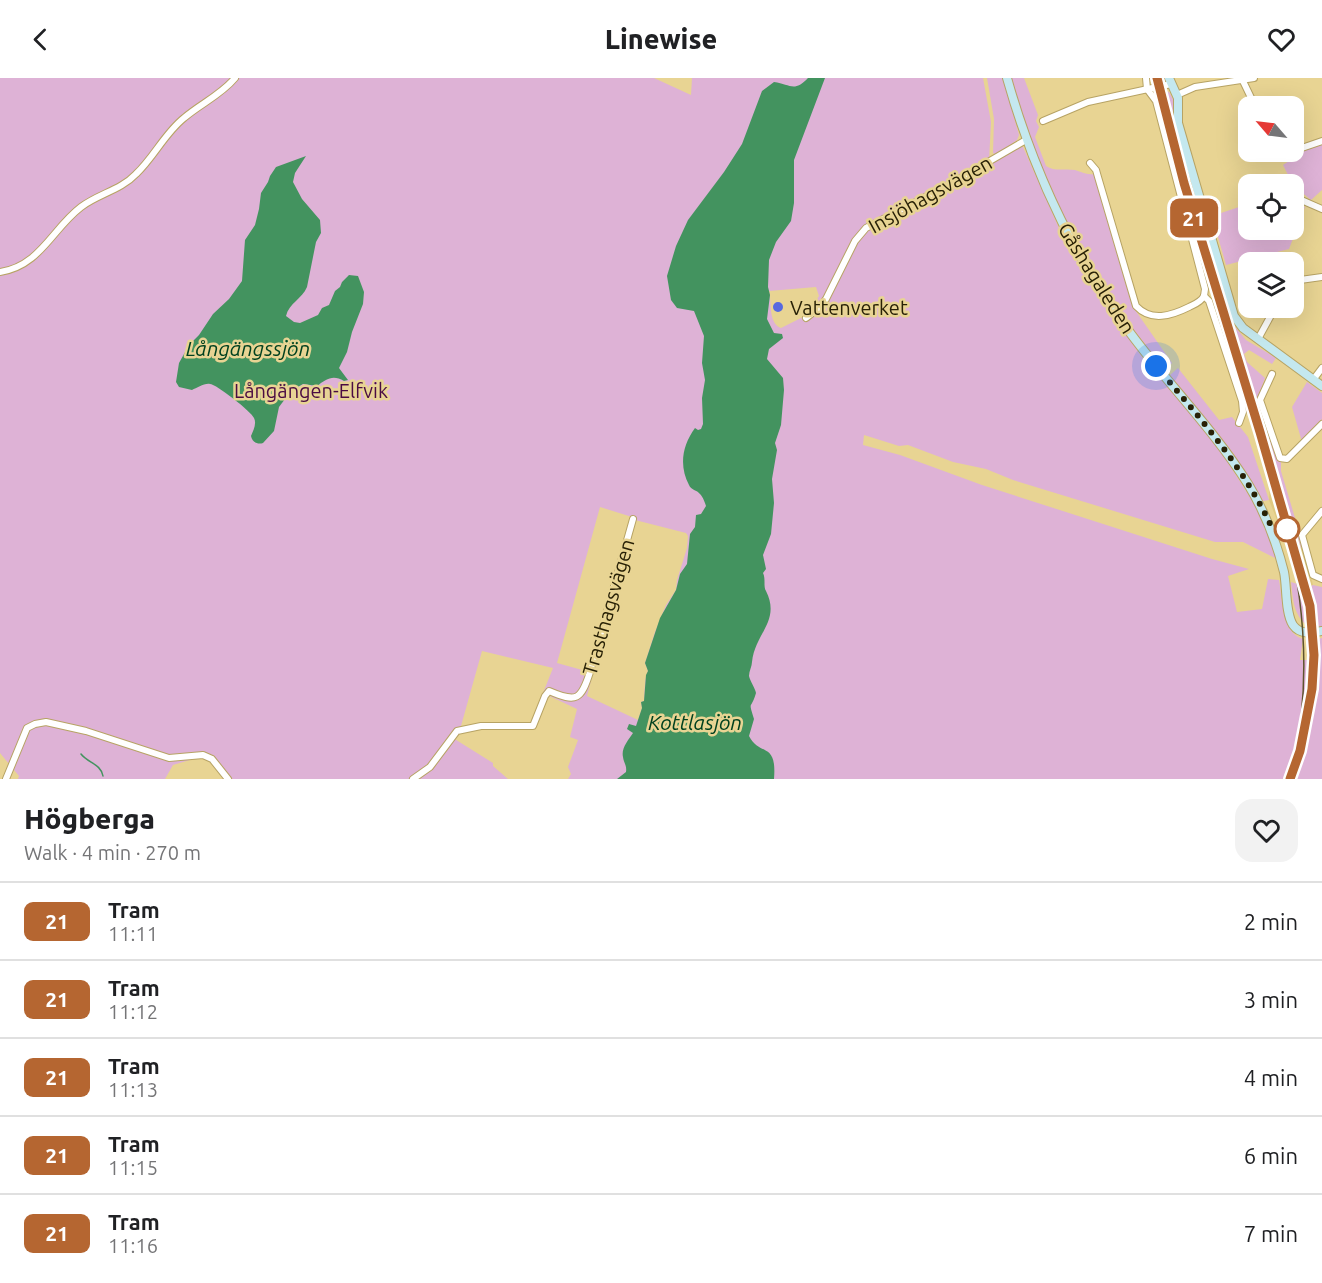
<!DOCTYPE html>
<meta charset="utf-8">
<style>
body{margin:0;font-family:Ubuntu,sans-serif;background:#f2f2f2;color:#202124;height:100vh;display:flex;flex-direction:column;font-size:22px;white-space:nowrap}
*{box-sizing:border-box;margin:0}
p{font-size:20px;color:#757577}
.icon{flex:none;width:33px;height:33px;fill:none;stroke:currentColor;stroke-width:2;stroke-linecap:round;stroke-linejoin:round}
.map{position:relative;height:701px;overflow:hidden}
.side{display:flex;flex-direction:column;background:#fff;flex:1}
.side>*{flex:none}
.badge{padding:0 12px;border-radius:9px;font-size:21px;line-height:39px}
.needle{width:39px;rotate:298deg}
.fabs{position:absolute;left:1238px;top:18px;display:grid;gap:12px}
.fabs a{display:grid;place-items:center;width:66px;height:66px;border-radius:12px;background:#fff;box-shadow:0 6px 24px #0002;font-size:30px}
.you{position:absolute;width:30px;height:30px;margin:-15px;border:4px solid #fff;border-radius:50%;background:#1a73e8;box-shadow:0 0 0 9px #1a73e833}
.map>.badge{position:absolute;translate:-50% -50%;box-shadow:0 0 0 3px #fff}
.round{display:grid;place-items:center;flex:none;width:63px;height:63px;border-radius:18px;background:#f2f2f2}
.headline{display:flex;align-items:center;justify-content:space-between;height:102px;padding:0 24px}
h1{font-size:28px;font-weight:800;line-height:45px}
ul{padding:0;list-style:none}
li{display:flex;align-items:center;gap:18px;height:78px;padding:0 24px;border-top:2px solid #e0e0e0}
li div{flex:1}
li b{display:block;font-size:22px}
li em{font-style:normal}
li .badge{min-width:66px;font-weight:700;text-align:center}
header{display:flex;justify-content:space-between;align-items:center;height:78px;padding:0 24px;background:#fff;font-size:27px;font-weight:800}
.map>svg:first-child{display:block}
.built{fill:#e0c981}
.green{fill:#deb2d6;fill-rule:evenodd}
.water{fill:#43935f}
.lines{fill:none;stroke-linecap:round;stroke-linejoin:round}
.stream{stroke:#43935f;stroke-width:1.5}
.street-casing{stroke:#b7a364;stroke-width:8}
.secondary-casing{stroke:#b7a364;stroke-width:10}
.street{stroke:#fff;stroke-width:6}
.secondary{stroke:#c4e8ef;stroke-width:8}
.tram{stroke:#5e532e;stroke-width:1.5}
.line-casing{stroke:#fff;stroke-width:14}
.line{stroke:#b56631;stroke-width:9}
.walk{stroke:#282106;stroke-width:6;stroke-dasharray:0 10.8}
.poi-dot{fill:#5769df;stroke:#e8d493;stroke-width:2}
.stop-dot{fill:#fff;stroke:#b56631;stroke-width:3}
.labels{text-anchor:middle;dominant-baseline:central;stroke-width:5;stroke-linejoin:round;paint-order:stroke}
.street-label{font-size:20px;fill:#282106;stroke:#e8d493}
.poi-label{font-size:20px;fill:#282106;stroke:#e8d493;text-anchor:start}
.park-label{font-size:20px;fill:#4a0c43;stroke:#e8d493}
.water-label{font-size:21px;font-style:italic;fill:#00411f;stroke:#e8d493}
</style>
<header><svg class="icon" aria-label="back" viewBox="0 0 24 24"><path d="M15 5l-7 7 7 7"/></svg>Linewise<svg class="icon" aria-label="heart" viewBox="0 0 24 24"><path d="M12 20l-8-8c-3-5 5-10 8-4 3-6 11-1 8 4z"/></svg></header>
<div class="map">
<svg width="1322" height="701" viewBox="0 0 1322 701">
<rect width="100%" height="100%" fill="#e8d493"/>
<polygon class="built" points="1162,12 1229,245 1301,470 1304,470 1313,507 1311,508 1318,579 1316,623 1307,665 1296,701 1288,701 1306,640 1313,582 1311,574 1311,550 1308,548 1301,507 1295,497 1292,480 1269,422 1270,402 1237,286 1207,200 1168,58 1158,13"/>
<g class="green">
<path d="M0,0H654L691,17L692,0H983L991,44L989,83L876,141L874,143L873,149L965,101L1016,69H1023L1063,159L1105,227L1142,279L1200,347L1225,380L1259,433L1277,481L1243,464H1215L1013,402L986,391L953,384L908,367L899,368L864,357L863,367L900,377L982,407L1212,481L1249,491L1228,498L1237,534L1262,531L1268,501L1279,502C1283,522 1281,554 1303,561L1300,582H1313L1306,640L1288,701H568L571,696L568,689L578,662L570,659L577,631L543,615L553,590L482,573L461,648L453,660L493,685V688L508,701H223L213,683L203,678L173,687L165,701H18L19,698L0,675ZM816,209L819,218L805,238L781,250C768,245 772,225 769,213ZM600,429L632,439L635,442L686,455L688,458L687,470L677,502L676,512L666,527L655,554L645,585L648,593C644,601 645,614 644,623L641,624L642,630L638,642L587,618L593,595L557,585Z"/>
<polygon points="987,0 1003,0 1019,57 1017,62 996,77 993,75 994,41"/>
<path d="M1011,0H1024L1038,37L1036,43L1039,49L1035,59L1046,88C1055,94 1065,90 1075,92C1082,94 1086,97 1094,96L1133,229L1172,285L1166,292C1109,224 1063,154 1032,70C1023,47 1018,23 1011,0Z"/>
<polygon points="1162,12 1169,14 1175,25 1222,210 1219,211"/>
<polygon points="1322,66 1322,112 1311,122 1293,107 1283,87 1289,83 1297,73"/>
<polygon points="1293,123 1294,125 1305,129 1289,171 1226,187 1212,138 1248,126 1248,152 1293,152"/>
<polygon points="1231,244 1246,262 1276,280 1272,286 1249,272 1244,276 1247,284 1265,300 1258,320 1275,376 1281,383 1281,393 1304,470 1301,470 1229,245"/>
<polygon points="1178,290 1219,342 1232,339 1248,359 1269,422 1263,423 1233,375 1170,297"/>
<polygon points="1307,304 1322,315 1322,341 1302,364 1292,329"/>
<path d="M1291,504L1301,507L1310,539L1306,540L1308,548C1293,537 1293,521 1291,504Z"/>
<polygon points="1313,507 1322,509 1322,548 1316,550 1311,508"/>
<path d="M1322,560V701H1296C1310,655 1321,610 1316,561Z"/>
</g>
<g class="water">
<path d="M808,0H825L794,82V125L791,143L776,164L769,182L768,209L770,217L767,241L774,255L782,256L783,260L769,271L767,281L783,300L784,312L781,347L775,365L777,372L772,401L774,425L771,456L763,477L766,491L763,495C766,501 763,508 766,513C781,543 755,555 752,584C752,588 749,593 749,598C750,603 755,610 756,615C751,633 748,621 754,641L749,658C760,679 777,663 774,701H617L626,694C627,687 624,686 623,679C621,671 628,662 633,655L627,651L629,646L636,648L642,630L641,624L644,623L646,597L648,593L645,585L660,540L676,512L680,496L687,486L690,456L695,449L696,437L701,436L706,428C705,425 703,419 700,416C697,412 691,412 689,407C679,388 682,368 695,350L698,352L701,351L703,346L702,320L705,302L702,285L704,258L694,233L677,230L671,222L667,198L676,168L688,142L724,94L742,66L762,13L774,4C790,6 794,15 808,0Z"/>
<path d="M306,78L295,95L293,104L302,121L320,142L321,155L316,164L307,209C302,221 289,225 286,238L294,244L300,245L318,237L322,230L329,227L335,213L340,209L342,204L349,197L358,198L364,214L363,226L352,254L347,274L339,290L348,302L344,303C333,296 326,301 317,308L303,306L291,313L279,329L274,353L263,365C258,367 252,364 251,358C253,353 257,346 254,340C252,334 216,306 210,306C204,305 197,310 192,312L179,309L176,304L179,285L189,267L199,257L213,236L229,221L242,203L245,162L255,147L259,131L261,115L268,104L270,98L276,89Z"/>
</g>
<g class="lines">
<path class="stream" d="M81,676C88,685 101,686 103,698"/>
<g class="street-casing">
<g id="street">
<polyline points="1146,0 1147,11 1156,23 1205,211 1204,218"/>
<polyline points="1242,1 1255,28"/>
<polyline points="1177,17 1195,9 1254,0"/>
<polyline points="1043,43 1088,24 1171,6"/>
<polyline points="1293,73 1322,63"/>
<polyline points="1277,74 1278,77 1285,78 1292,74"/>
<path d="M1090,85L1096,92L1098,99L1136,228C1151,244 1171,238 1189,229C1195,226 1201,224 1204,218"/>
<polyline points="1299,121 1322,131"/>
<path d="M0,194C40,188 52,151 81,129C98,116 121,112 136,96C154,79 165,55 184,40C200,26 221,17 235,0"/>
<polyline points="1293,203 1322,199"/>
<polyline points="1204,218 1209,223 1242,323 1243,334 1239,345"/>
<polyline points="806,240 820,229 826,221 855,163 866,150 952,105 1026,62"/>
<polyline points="1258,261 1275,230"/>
<polyline points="1272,296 1260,322 1280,380 1287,381 1322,346"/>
<polyline points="1313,302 1322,290"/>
<polyline points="1322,433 1302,457 1313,497 1322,501"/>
<polyline points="6,701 27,650 35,646 46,644 86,653 169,680 203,677 212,681 228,701"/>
<path d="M413,701L430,689L457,653L481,648H533L545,618L549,613C577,625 581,622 590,594L633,441"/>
</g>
</g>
<g class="secondary-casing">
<g id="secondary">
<path d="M1007,0C1033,92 1073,179 1131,256C1169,307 1214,352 1248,406C1265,434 1276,462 1284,494C1287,508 1285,535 1293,547C1300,557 1312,555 1322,553"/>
<polyline points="1169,0 1178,20 1178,45 1234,238 1243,250 1322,308"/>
</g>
</g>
<use href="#street" class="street"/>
<use href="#secondary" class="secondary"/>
<path class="tram" d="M1157,0C1164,43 1178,85 1190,127C1211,198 1234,269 1256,340C1294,462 1322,574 1290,701"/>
</g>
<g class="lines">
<g class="line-casing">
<polyline id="line" points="1157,0 1184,105 1260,354 1310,528 1314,577 1312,611 1300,673 1290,701"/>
</g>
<use href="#line" class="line"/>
<path class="walk" d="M1156,288C1199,339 1244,389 1272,450L1287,451"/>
</g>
<circle class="poi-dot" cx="778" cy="229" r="6"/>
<circle class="stop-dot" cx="1287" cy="451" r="12"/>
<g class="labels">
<g class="street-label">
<text transform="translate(930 116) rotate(-29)">Insjöhagsvägen</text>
<text transform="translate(1097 200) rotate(58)">Gåshagaleden</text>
<text transform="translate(608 529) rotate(-74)">Trasthagsvägen</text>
</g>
<g class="poi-label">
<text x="790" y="229">Vattenverket</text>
</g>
<g class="park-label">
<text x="311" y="312">Långängen-Elfvik</text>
</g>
<g class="water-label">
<text x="248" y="270">Långängssjön</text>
<text x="695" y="644">Kottlasjön</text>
</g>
</g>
</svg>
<div class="fabs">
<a><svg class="needle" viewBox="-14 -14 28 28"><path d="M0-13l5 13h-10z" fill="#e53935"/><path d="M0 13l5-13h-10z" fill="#757577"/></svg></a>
<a><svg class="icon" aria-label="locate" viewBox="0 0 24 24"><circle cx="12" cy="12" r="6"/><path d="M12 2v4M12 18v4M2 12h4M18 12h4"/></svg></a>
<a><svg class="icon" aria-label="layers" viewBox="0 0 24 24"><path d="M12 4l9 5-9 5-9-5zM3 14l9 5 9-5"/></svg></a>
</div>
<div class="you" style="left:1156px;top:288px"></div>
<b class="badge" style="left:1194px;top:140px;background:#b56631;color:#fff">21</b>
</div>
<section class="side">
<div class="headline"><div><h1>Högberga</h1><p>Walk · 4 min · 270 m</p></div><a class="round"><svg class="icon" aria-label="heart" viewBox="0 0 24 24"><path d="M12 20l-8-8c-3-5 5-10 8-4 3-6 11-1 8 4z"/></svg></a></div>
<ul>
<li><span class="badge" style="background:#b56631;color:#fff">21</span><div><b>Tram</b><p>11:11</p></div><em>2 min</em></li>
<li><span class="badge" style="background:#b56631;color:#fff">21</span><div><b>Tram</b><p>11:12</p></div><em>3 min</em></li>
<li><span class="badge" style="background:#b56631;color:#fff">21</span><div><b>Tram</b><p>11:13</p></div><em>4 min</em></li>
<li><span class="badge" style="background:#b56631;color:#fff">21</span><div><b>Tram</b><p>11:15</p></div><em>6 min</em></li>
<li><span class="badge" style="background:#b56631;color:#fff">21</span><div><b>Tram</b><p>11:16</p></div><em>7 min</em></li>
</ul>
</section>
